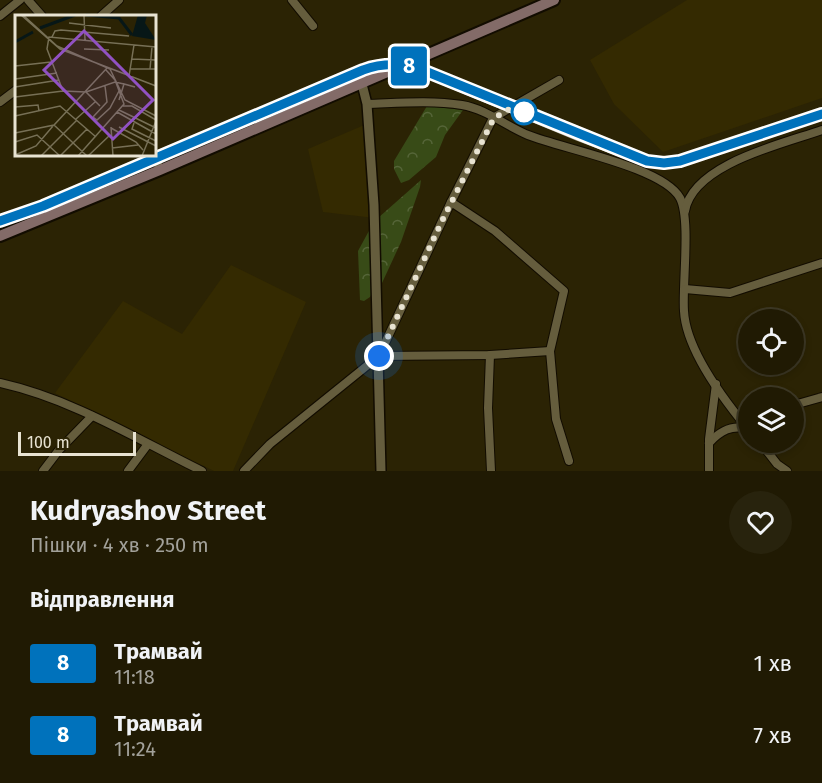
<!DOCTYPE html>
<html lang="uk">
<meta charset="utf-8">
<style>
body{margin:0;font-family:"Fira Sans",sans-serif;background:#28230d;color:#f1f3f6;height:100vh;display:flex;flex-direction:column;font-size:22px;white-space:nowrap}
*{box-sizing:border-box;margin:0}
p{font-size:20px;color:#a2a19a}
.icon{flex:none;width:33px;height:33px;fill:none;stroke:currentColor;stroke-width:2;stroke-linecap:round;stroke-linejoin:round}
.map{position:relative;height:471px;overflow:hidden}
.side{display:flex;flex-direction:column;background:#201a03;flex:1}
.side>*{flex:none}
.badge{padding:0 12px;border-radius:4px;font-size:21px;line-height:39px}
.tools{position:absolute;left:738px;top:309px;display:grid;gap:12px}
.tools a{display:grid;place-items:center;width:66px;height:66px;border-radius:50%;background:#201a03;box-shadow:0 3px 9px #0003,0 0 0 2px #3d3825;font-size:30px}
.scale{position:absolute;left:18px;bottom:15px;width:118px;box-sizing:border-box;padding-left:6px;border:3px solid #e8e3d2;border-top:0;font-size:16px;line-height:21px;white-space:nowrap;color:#e8e3d2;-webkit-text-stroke:4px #2b2304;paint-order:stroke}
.you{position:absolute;width:30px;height:30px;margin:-15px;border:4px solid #fff;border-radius:50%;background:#1a73e8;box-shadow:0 0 0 9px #1a73e833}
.map>.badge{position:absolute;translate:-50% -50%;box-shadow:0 0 0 3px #fff}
h2{padding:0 30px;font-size:22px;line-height:54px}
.round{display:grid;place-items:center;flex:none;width:63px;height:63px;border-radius:32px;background:#28230d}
.overview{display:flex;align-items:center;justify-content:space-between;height:102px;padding:0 30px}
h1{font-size:28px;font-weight:700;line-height:45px}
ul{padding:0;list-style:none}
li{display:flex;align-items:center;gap:18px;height:72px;padding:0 30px}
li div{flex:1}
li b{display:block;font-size:22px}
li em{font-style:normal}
li .badge{min-width:66px;font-weight:700;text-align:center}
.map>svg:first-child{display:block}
.built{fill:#342a01}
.forest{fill:url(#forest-crowns)}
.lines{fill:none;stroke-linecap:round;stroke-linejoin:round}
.minor-casing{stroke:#120c00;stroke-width:10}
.tertiary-casing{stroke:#120c00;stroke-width:12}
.secondary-casing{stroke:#120c00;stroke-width:14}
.minor{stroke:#655d3d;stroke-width:8}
.tertiary{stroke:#655d3d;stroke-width:9}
.secondary{stroke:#836b68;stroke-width:10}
.tram{stroke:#aea892;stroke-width:1.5}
.line-casing{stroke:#fff;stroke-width:14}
.line{stroke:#0072bc;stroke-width:9}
.walk{stroke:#e8e3d2;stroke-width:6;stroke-dasharray:0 10.8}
.stop-dot{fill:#fff;stroke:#0072bc;stroke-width:3}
.inset-river{fill:none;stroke:#071717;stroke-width:3}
.inset-road{fill:none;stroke:#777056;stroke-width:1.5}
.view{fill:#9151c3;fill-opacity:0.15;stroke:#9151c3;stroke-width:3}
.inset-edge{fill:none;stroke:#e8e3d2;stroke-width:3}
</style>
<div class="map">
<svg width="822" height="471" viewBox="0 0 822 471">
<defs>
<pattern id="forest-crowns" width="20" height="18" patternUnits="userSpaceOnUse" patternTransform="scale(1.5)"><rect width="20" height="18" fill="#384b17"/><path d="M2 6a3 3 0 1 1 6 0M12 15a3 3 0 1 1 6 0" fill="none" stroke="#556538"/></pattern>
</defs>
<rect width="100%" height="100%" fill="#2b2304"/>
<g class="built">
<polygon points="687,0 822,0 822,98 663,152 614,104 590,60"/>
<polygon points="369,123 375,218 323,212 308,149"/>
<polygon points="231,265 306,302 233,471 214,471 55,393 123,301 182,334"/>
</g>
<g class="forest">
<polygon points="427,106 463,110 445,135 436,157 409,180 401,183 394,169 394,161"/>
<polygon points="421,180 420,187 401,242 382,283 378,218"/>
<polygon points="370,229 373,291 370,297 364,301 360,300 358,251"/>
</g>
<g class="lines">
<g class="minor-casing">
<g id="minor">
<polyline points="28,0 42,16"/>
<polyline points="292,0 313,26"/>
<polyline points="0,16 20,0"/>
<polyline points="101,16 119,0"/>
<polyline points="0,102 16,90"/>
<path d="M367,104C398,103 431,100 462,105C486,109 506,126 528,135C563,149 663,167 680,198C691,219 682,286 684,311C686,350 724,400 748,429"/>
<polyline points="154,154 160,170"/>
<polyline points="451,202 495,231 564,291 550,351 556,419 569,461"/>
<path d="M685,211C693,164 782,144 822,130"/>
<polyline points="685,289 730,293 822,263"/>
<polyline points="490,355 488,408 491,471"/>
<polyline points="379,356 451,202 493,118 559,80"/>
<path d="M0,383C72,399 137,439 202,471"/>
<polyline points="794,405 822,397"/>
<polyline points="760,442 777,464 787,471"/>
<path d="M709,443C720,431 732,424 748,429"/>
<polyline points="43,471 59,450 92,416"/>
<polyline points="128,471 148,444"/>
<polyline points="244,471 270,444 379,356 490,355 550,351"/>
<polyline points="709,471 709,439 716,384"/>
</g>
</g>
<g class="tertiary-casing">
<polyline id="tertiary" points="362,84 367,104 374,205 381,471"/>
</g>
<g class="secondary-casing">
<polyline id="secondary" points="0,236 160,170 554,0"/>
</g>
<use href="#minor" class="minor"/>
<use href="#tertiary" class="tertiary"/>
<use href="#secondary" class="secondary"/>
<path class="tram" d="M0,226L48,208L366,74C382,68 397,67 413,72L577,140L646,166L663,168L681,165L822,118"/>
</g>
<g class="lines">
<g class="line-casing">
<path id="line" d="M0,221L43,206L363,70C383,63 400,63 420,69L647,161L664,163L680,161L822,114"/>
</g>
<use href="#line" class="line"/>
<polyline class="walk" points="379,356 442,221 494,118 513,107 524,112"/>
</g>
<circle class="stop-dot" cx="524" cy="112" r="12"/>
<g transform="translate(15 15)">
<rect width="141" height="141" fill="#2b2304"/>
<path d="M123,0H132L130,8L141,25L117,21Z" fill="#071717"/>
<path class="inset-river" d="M71,0L104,3L117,20M25,13L60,0M0,27L18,17"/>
<path class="inset-road" d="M6,0L45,34L141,71M8,0L42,31L95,54L110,85L141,101M69,0L70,25M54,8L96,13M37,22L40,16L46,15L114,21M69,34L94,35M117,44L141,45M0,51L36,47M115,54H141M135,54L137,32M114,61L119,30M0,64L42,58M0,72L44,65M48,76L32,34L34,22L141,32M71,77L100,67L109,69M0,82L48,76L71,77L85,91M104,85L109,69L120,72M108,91H117L141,105M0,92L23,90L24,96M104,95L141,113M102,97L141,119M0,101L45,91L81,122M78,102L82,105L95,93L104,76M78,102L92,87L90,71M61,104L80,87M119,108L117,114L141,126M39,110L72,141M96,112L98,141M104,112L141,131M96,113L121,127L128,135M0,118L39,110L92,53M0,127L22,120L45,141M97,133L123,130M0,140L21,131L38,111M26,141L62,105M45,141L72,114M63,141L109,89L100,65L91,55M73,141L95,120M117,141H141M127,141L141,106"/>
<path class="view" d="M69,16L138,85L98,124L29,55Z"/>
<rect width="141" height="141" class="inset-edge"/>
</g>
</svg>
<div class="tools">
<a><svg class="icon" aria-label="locate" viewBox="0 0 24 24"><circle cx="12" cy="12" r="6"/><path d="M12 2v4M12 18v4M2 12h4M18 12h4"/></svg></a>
<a><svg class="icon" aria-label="layers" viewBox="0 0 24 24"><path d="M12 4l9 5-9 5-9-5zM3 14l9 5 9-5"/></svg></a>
</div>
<div class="scale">100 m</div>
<div class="you" style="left:379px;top:356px"></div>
<b class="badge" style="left:409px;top:66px;background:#0072bc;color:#fff">8</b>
</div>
<section class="side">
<div class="overview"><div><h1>Kudryashov Street</h1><p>Пішки · 4 хв · 250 m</p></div><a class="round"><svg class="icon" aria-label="heart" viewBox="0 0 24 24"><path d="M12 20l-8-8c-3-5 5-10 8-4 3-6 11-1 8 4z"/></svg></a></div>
<h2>Відправлення</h2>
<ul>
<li><span class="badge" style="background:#0072bc;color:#fff">8</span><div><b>Трамвай</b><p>11:18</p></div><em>1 хв</em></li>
<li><span class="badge" style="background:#0072bc;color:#fff">8</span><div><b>Трамвай</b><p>11:24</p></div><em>7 хв</em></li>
</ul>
</section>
